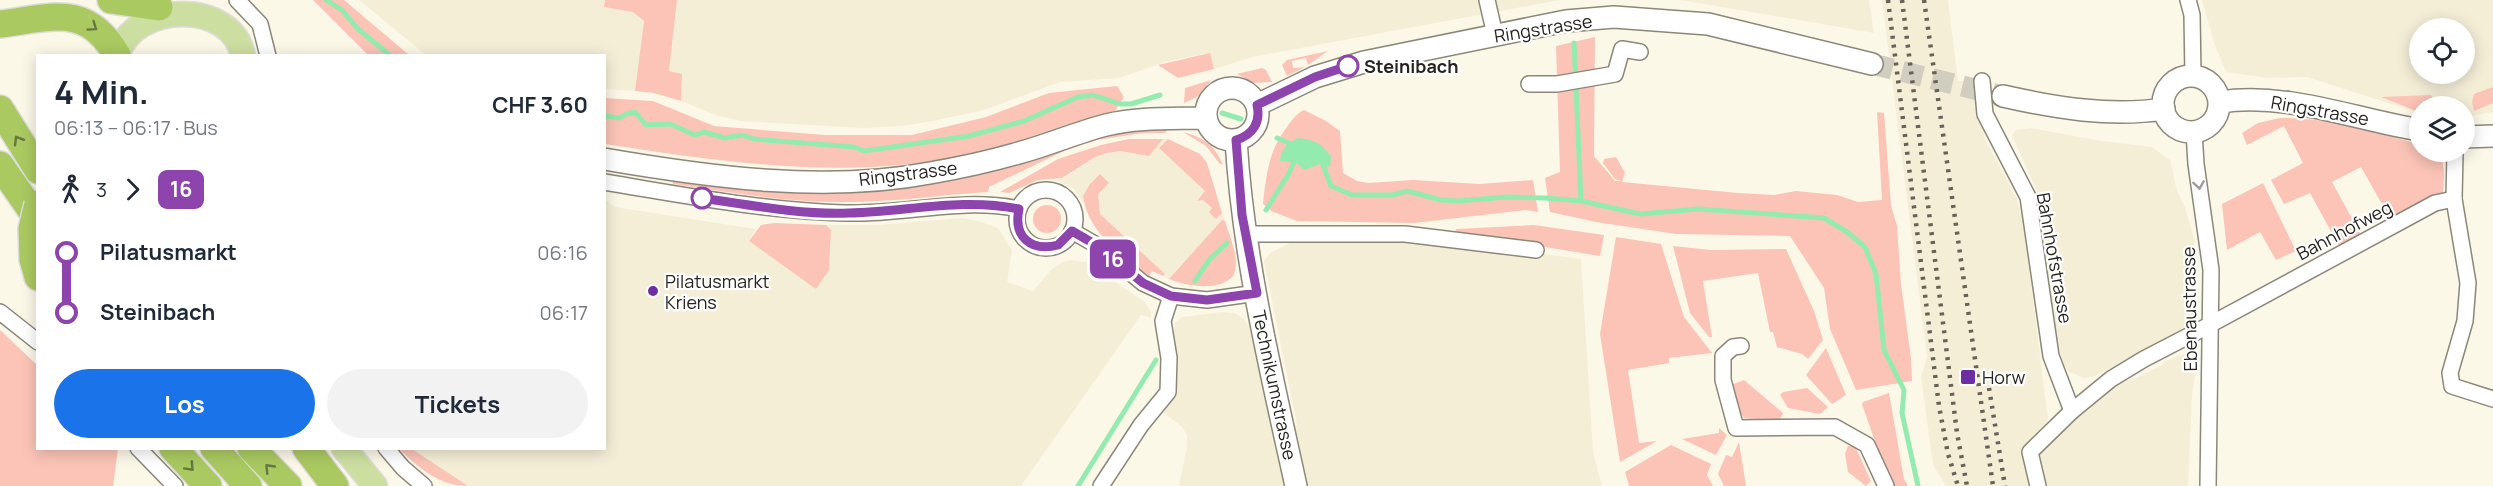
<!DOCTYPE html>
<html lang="de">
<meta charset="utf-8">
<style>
body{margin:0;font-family:Manrope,sans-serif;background:#f2f2f3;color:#1f2937;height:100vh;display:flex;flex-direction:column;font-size:22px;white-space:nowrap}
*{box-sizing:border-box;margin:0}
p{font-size:20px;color:#747a83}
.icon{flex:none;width:33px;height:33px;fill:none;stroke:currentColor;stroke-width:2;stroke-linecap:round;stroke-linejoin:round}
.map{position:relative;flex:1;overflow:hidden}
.panel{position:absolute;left:36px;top:54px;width:570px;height:396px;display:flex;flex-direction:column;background:#fff;border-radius:0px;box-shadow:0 3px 15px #0003}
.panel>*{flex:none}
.badge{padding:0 12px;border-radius:9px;font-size:21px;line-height:39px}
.controls{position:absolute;left:2409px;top:18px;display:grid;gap:12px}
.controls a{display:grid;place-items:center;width:66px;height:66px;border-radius:50%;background:#fff;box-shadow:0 3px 15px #0003;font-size:30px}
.map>.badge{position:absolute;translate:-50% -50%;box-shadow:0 0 0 3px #fff}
.legs{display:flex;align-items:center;gap:9px;height:66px;padding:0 18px;font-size:20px}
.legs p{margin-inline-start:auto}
.overview{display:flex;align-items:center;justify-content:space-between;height:102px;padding:0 18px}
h1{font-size:33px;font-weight:700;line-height:45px}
.action{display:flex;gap:12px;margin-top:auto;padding:12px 18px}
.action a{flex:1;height:69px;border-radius:36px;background:#1a73e8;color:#fff;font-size:24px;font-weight:700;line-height:69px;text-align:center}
.action a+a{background:#f2f2f3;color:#1f2937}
ul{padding:0 18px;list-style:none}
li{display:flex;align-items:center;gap:21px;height:60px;font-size:22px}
li i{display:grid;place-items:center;width:9px;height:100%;margin:0 8px;background:currentColor}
li i::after{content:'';width:15px;height:15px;margin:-8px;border:4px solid;border-radius:50%;background:#fff}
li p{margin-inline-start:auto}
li:first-child i{background:linear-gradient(#0000 50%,currentColor 0)}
li:last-child i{background:linear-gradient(currentColor 50%,#0000 0)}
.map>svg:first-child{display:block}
.built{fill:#f5eed7;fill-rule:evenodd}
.green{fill:#fbc4b7}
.water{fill:#94ebb0}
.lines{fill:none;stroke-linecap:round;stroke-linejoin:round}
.stream{stroke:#94ebb0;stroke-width:5}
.secondary-tunnel{stroke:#d1cec0;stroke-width:21;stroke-dasharray:21 10;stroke-linecap:butt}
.street-casing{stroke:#8b8779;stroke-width:18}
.secondary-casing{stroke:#8b8779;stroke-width:24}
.primary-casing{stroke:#dcdcdb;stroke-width:27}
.highway-casing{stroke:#dcdcdb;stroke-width:30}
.street{stroke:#fff;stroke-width:15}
.secondary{stroke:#fff;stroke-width:21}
.primary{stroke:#ccdfa0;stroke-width:24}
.highway{stroke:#aac961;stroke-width:27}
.rail{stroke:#656259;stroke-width:4.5;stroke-dasharray:3 6;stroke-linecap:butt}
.highway-bridge-casing{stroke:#dcdcdb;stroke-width:30;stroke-linecap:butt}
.highway-bridge{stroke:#aac961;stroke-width:27}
.oneway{stroke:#687640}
.oneway2{stroke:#9d9c9a}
.line-1-casing{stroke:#fff;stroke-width:14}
.line-1{stroke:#8e44ad;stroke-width:9}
.stop-1-dot{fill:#fff;stroke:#8e44ad;stroke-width:3}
.poi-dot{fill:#6d2ea3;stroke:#fff;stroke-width:2}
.labels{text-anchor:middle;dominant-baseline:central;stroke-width:4.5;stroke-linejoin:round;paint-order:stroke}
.street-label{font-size:18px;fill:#26241e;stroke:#fff}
.stop-label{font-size:18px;font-weight:bold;fill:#26241e;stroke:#fff;text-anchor:start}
.poi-label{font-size:18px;fill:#26241e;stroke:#fff;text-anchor:start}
</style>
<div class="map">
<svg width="2493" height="486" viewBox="0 0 2493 486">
<rect width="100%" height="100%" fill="#fcf8e8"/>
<g class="built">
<polygon points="359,0 605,0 604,7 633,12 644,21 635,91 605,89 604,56 426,55"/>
<polygon points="677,0 1560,0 1253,57 1214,69 1209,53 1168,61 1119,78 1060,82 984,110 933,121 903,126 861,128 741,121 718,116 681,101 682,75 669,71"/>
<polygon points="1682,0 1869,0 1874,33 1681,0"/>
<polygon points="1882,0 1948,0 1958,81 1974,81 1985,139 2016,197 2023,220 2048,419 2041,447 2108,387 2138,377 2162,365 2165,361 2184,354 2193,360 2196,370 2192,396 2188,486 1946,486 1933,465 1921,377 1927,357"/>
<path d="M2202,0H2493V112L2465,117L2464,106H2420L2419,113L2307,77L2268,78L2226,72L2214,43ZM2420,28H2464V74H2420Z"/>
<polygon points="2031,128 2102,141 2152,147 2170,160 2177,191 2185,207 2194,239 2197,319 2189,326 2095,376 2084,378 2069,372 2064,365 2052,323 2043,218 2036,189 2012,135 2016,130"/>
<polygon points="1163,139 1168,139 1160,149 1206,192 1198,201 1203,200 1213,208 1216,219 1222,213 1225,221 1222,220 1169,279 1163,276 1165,274 1100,214 1098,194 1109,183 1100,175 1083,196 1083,202 1074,189 1056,180 1068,176 1095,157 1107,153 1120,151 1149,156"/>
<polygon points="605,200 615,207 756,229 749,241 829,270 831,230 826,225 878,225 962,218 978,221 998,228 1012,250 1007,282 1033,291 1052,269 1063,262 1070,260 1086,262 1145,302 1151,312 1151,318 1141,315 1021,486 468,486 462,484 412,449 604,448"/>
<polygon points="1441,240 1581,259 1593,451 1602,486 1179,486 1187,446 1187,435 1182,427 1164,413 1178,378 1173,337 1175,323 1182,317 1222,312 1235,313 1244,319 1249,327 1273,434 1297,425 1264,261 1270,253 1294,241"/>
</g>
<g class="green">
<polygon points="313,0 344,0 409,55 368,55"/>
<polygon points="605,0 677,0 669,71 682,74 681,101 654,93 635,91 644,21 633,12 604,7"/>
<polygon points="1595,37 1594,156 1615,181 1621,181 1615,179 1603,163 1604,159 1616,157 1625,173 1622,182 1738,193 1774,195 1796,191 1837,195 1858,202 1882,200 1877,112 1884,113 1891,206 1897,226 1901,284 1911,359 1912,381 1856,390 1830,329 1824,288 1790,236 1676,234 1596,222 1550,212 1545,178 1560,172 1556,46"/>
<polygon points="1328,51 1308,65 1306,58 1292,61 1293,68 1305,67 1287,76 1282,65 1287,60"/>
<polygon points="1210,53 1214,69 1178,78 1158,65"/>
<polygon points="1262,68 1266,70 1272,82 1253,83 1237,74"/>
<polygon points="1211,80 1199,96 1184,103 1185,88"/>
<path d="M1117,86L1124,97L1115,111C1069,122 1026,141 980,152C855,182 729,163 605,144V98L653,101L714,126L825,135H912L986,117L1049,93Z"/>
<polygon points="2493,87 2493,103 2474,111 2472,102 2474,94"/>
<polygon points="2431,95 2437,106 2420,106 2419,112 2381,97"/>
<path d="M1304,110L1326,121L1340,131L1343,173L1357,181L1368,183L1413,180L1479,184L1533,180L1538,212L1526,210L1414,223L1297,221L1271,211L1263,204C1266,175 1269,150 1287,127C1292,120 1296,114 1304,110Z"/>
<path d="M2280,118C2327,117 2373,132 2419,144L2420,152H2436C2447,162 2444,178 2443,192L2391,220L2361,167L2332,182L2361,235L2339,246L2310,193L2284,204L2271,180L2303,163L2284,126L2247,145L2242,133L2258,123Z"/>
<path d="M1138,129L1167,130L1165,133H1143L1097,140L1066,150L989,187L988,192C940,195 894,202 846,202C788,203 730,192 673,184V181L706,186L765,190L1085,139Z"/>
<path d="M1183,132C1203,137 1215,145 1223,165L1219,163L1206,146Z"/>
<polygon points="1129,139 1163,139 1149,156 1120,151 1107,153 1095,157 1062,178 1038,180 1009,193 1000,192 1058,159 1101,145"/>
<polygon points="1168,139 1200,154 1207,163 1222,213 1216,219 1209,212 1212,208 1203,200 1197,201 1205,191 1159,148"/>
<path d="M1100,174L1109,183L1098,194L1100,214L1165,274L1163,276L1152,271L1149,276C1121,256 1088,232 1083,196L1090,184Z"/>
<polygon points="2263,183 2296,251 2276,260 2260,232 2227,250 2222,204"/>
<circle cx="1047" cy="219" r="14"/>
<path d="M1222,220L1225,221C1230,238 1241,260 1233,276C1219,292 1186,286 1169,279Z"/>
<polygon points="774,223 826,225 831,230 829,270 816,289 749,241 761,225"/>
<polygon points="1534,225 1604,235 1600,256 1455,232 1456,229"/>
<polygon points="1616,237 1661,244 1684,317 1712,353 1669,358 1669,363 1628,370 1639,443 1657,441 1620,462 1600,334"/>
<polygon points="1673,246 1711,250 1786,249 1814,311 1823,340 1808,359 1802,354 1777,347 1773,332 1770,332 1758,273 1703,281 1712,337 1709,337 1690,313"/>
<polygon points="0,330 37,365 38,448 118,449 113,486 0,486"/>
<polygon points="1826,348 1846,395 1832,404 1806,375"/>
<polygon points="1744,380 1783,413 1779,421 1744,418 1739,411 1731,385"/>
<polygon points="1807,388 1828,407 1820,414 1788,408 1780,395 1783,392"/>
<polygon points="1889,393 1904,479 1908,486 1894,486 1888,479 1862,404 1863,402"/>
<polygon points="1719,428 1727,435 1716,455 1682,439 1719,433"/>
<polygon points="1739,442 1746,486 1724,486 1718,474 1726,455 1732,457"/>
<polygon points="1671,445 1711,464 1707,475 1713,486 1629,486 1625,472"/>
<polygon points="1848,446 1855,446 1871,481 1866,486 1848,472 1845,454"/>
<path d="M399,449H412L468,486C439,486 419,468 399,449Z"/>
</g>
<path class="water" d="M1298,138C1315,140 1321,143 1331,156L1330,167L1320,164L1304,170L1297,163L1280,161C1281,149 1288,143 1298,138Z"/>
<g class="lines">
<g class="stream">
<polyline points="326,0 342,10 358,29 391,56"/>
<polyline points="1574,43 1581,201"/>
<polyline points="1222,113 1241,119"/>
<polyline points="604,116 620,118 626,114 635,112 646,125 670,124 695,135 704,132 725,138 742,135 754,139 854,147 864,151 969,136 1024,121 1078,97 1093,95 1120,104 1131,104 1160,95"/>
<polyline points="1277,138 1289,143"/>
<polyline points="1322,162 1331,186 1352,195 1393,195 1407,191 1441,200 1458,201 1506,197 1546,198 1581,201 1640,214 1698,209 1824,218 1847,232 1865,247 1876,274 1884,350 1904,390 1902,413 1918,486"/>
<polyline points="1266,210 1288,175 1295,160"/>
<polyline points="1195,281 1209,260 1227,243"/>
<polyline points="1078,486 1156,360"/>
</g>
<polyline class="secondary-tunnel" points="1872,64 2003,96"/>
<g class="street-casing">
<g id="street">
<polyline points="237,0 260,24 268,56"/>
<polyline points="1487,0 1495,35"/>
<polyline points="2188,0 2192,15 2193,76"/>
<polyline points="1982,81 1985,114 2028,197 2051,356 2072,411"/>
<polyline points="1529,84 1557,84 1615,74 1622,49 1640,52"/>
<polyline points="2194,132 2196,164 2211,270 2208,486"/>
<polyline points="2455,152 2454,199 2468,283 2465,321 2450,373 2452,386 2493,399"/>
<path d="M604,182C684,195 765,211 845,213C904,215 961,197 1019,209"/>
<circle cx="1046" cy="219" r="29"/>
<polyline points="1072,231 1098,246 1143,283 1171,296 1207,300 1257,293"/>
<polyline points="1245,234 1405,234 1536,250"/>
<polyline points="0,312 38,342"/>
<polyline points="1741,346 1733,347 1723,356 1723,380 1736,428 1835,427 1867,445 1886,486"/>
<polyline points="138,448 175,486"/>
<polyline points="386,448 403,468 424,486"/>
<polyline points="1101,486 1141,425 1168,392 1169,358 1163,321 1171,296"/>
<polyline points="2038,486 2030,452 2072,411 2111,379 2144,359 2200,330 2435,203 2454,199"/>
</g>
</g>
<g class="secondary-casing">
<g id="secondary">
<circle cx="2191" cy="104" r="28"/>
<circle cx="1232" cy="114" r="26"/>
<path d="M2003,96C2056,108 2110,117 2164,109"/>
<path d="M2220,102C2288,92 2353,119 2420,130"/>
<polyline points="1257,105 1315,77 1364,62 1566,21 1614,17 1708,24 1872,64"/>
<polyline points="2464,137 2493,136"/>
<path d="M1236,140C1243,257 1271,372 1296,486"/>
<path d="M604,159C709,177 825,193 930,173C959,168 987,162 1015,154C1046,146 1075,133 1106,125C1138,117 1173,119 1206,118"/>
</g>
</g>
<g class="primary-casing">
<g id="primary">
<path d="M117,56C134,0 233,0 243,56"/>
<polyline points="344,448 375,486"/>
</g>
</g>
<g class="highway-casing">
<g id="highway">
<polyline points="111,0 159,7"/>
<path d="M0,24C51,18 86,2 117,55"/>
<polyline points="0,109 38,170"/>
<polyline points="0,165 38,220"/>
<polyline points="33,259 38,277"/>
<polyline points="173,448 208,486"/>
<polyline points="214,448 248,486"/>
<polyline points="251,448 288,486"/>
<polyline points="306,448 335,486"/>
</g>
</g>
<use href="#street" class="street"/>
<use href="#secondary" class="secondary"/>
<use href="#primary" class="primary"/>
<use href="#highway" class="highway"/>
<g class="rail">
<polyline points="1888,0 1939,406 1948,454 1958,486"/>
<polyline points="1902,0 1957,433 1967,486"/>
<polyline points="1924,0 1993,486"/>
<polyline points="1989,388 2005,486"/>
</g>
<g class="highway-bridge-casing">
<polyline id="highway-bridge" points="33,259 32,229 38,204"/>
</g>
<use href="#highway-bridge" class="highway-bridge"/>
</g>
<defs><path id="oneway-chevron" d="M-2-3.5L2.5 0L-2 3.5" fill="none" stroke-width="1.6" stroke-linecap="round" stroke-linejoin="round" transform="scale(1.5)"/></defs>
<g class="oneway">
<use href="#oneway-chevron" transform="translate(93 27) rotate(35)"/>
<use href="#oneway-chevron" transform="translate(18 140) rotate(-121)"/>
<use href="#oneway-chevron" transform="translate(190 467) rotate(47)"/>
<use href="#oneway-chevron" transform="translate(269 468) rotate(-134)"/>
</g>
<use class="oneway2" href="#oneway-chevron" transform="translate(2199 185) rotate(81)"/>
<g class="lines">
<g class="line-1-casing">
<path id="line-1" d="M702,198C750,205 801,215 849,213C905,212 963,197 1019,209C1013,237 1031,252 1058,245L1072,231L1098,246L1143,283L1171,296L1207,300L1257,293L1242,215L1236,140C1253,135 1261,122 1257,105L1315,77L1348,66"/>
</g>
<use href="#line-1" class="line-1"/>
</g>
<g class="stop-1-dot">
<circle cx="1348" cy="66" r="10"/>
<circle cx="702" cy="198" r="10"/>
</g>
<g class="poi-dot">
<circle cx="653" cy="291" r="6"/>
<rect x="1960" y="369" width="16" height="16" rx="3"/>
</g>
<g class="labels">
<g class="street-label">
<text transform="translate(1543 28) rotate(-9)">Ringstrasse</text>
<text transform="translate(2320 110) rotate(10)">Ringstrasse</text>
<text transform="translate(908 173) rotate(-7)">Ringstrasse</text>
<text transform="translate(2344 230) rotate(-28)">Bahnhofweg</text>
<text transform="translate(2055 258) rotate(80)">Bahnhofstrasse</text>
<text transform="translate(2189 309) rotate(-91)">Ebenaustrasse</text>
<text transform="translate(1275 385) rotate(78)">Technikumstrasse</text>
</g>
<g class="stop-label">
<text x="1364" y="66">Steinibach</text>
</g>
<g class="poi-label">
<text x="665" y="281">Pilatusmarkt<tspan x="665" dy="21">Kriens</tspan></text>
<text x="1982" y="377">Horw</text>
</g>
</g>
</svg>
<div class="controls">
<a><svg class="icon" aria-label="locate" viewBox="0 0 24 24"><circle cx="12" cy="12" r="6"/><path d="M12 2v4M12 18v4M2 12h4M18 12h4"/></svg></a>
<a><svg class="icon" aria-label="layers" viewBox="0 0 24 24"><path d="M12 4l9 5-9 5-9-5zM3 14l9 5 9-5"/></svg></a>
</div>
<b class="badge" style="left:1113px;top:259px;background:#8e44ad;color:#fff">16</b>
<section class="panel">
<div class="overview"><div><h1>4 Min.</h1><p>06:13 – 06:17 · Bus</p></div><b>CHF 3.60</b></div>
<div class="legs"><svg class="icon" aria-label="walk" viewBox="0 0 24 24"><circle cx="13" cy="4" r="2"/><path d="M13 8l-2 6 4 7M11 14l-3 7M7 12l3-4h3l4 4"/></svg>3<svg class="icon" aria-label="forward" viewBox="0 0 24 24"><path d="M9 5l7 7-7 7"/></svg><b class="badge" style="background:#8e44ad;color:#fff">16</b></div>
<ul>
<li><i style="color:#8e44ad"></i><b>Pilatusmarkt</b><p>06:16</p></li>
<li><i style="color:#8e44ad"></i><b>Steinibach</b><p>06:17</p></li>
</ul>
<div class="action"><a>Los</a><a>Tickets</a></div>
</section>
</div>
